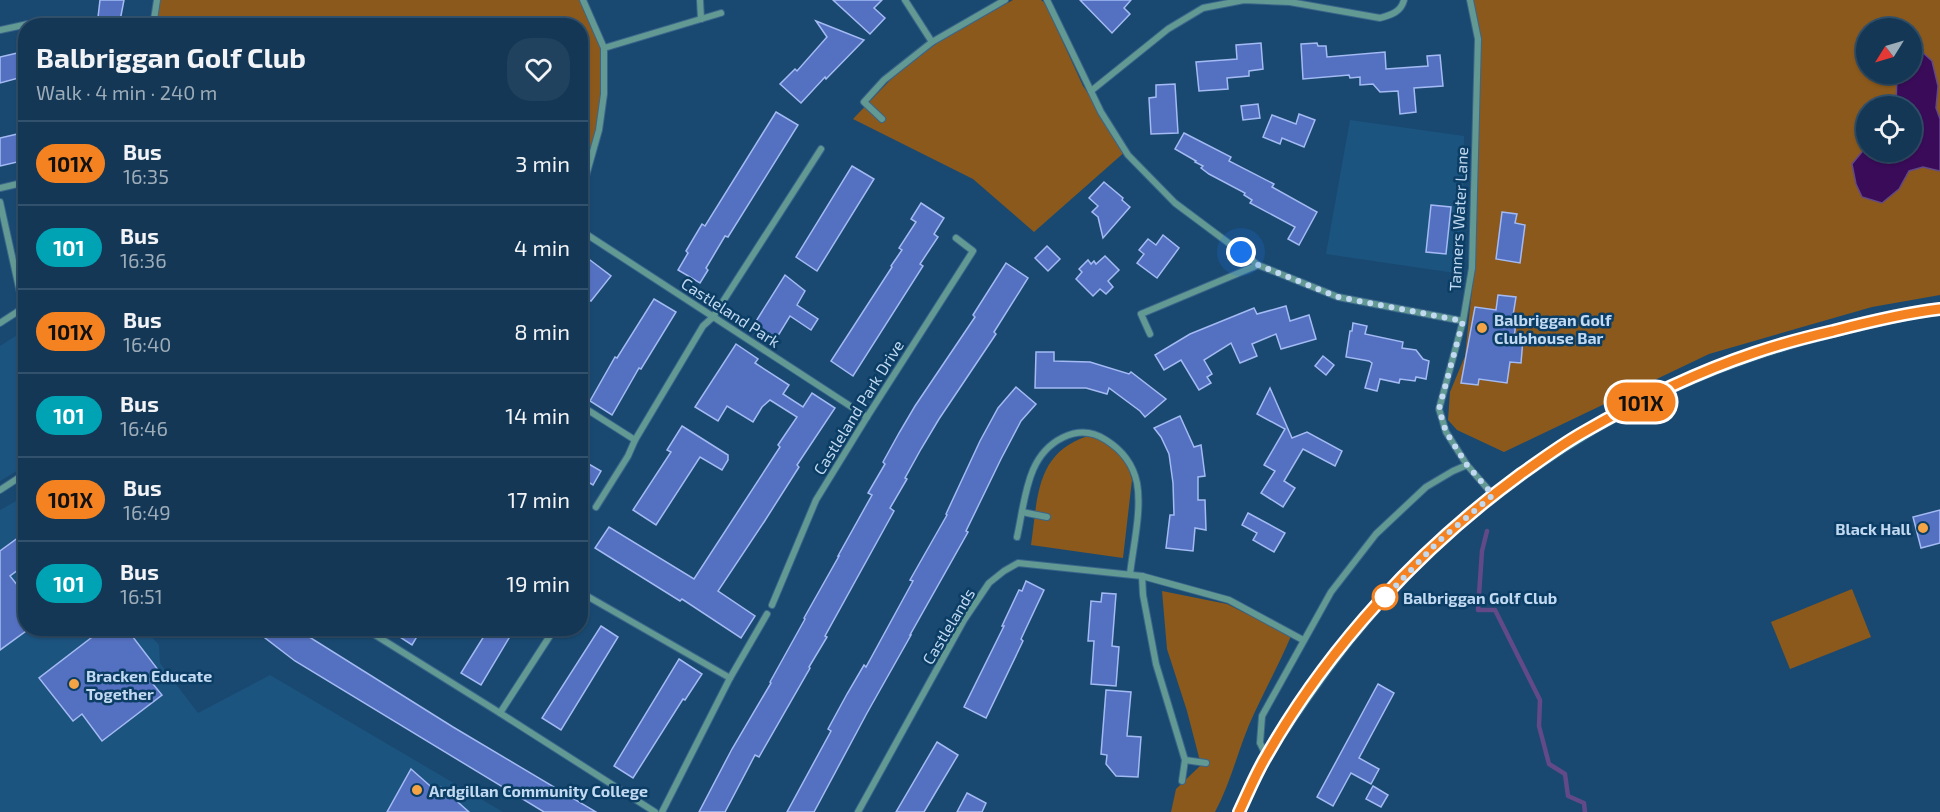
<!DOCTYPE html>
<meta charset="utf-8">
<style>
body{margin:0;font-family:"Exo 2",sans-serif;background:#20425f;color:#f1f3f6;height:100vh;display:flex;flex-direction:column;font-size:22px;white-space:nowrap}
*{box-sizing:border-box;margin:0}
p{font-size:20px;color:#9dacb9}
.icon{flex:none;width:33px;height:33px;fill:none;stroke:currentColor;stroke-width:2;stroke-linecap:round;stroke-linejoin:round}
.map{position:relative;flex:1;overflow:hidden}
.panel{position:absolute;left:18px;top:18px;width:570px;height:618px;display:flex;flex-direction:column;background:#133755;border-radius:24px;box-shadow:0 2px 4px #0004,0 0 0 2px #32516c}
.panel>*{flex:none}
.badge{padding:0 12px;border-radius:20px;font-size:21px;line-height:39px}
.needle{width:39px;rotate:233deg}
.tools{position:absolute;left:1856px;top:18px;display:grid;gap:12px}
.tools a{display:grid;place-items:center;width:66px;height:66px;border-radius:50%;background:#133755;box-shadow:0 2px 4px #0004,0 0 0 2px #32516c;font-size:30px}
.you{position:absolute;width:30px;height:30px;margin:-15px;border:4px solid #fff;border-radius:50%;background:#1a73e8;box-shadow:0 0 0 9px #1a73e833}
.map>.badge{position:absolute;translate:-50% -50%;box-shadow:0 0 0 3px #fff}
.round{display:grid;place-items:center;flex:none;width:63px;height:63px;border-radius:24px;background:#20425f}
.head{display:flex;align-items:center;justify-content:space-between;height:102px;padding:0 18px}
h1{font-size:28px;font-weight:700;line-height:45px}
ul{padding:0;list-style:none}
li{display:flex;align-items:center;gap:18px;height:84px;padding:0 18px;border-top:2px solid #32516c}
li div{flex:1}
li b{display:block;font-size:22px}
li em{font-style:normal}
li .badge{min-width:66px;font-weight:700;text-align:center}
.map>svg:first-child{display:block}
.built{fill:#1c5480}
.green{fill:#8b591b;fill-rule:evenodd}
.water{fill:#3a0b59;stroke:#624987;stroke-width:1.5}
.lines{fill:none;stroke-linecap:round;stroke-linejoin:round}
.stream{stroke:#624987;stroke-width:4.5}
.building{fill:#5471c1;stroke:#a3baf3;stroke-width:1.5}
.minor-casing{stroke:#3b668b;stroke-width:8}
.secondary-casing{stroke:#3b668b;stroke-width:14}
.minor{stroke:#639993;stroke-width:6}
.secondary{stroke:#6ec7be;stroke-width:12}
.line-casing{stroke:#fff;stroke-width:14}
.line{stroke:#f58220;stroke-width:9}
.walk{stroke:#c1d9f1;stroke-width:6;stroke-dasharray:0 10.8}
.poi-dot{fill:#f4a444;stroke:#0c3e65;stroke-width:2}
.stop-dot{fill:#fff;stroke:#f58220;stroke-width:3}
.labels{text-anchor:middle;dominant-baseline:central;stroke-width:5;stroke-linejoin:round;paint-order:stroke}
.street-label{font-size:16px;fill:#c1d9f1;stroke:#0c3e65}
.poi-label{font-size:16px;font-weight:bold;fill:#c1d9f1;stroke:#0c3e65;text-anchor:start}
.stop-label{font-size:16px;font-weight:bold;fill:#c1d9f1;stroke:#0c3e65;text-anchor:start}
</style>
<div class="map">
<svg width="1940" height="812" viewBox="0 0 1940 812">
<rect width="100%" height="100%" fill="#194971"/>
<g class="built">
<polygon points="1350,120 1464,136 1462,274 1326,254"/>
<polygon points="25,330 25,466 0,481 0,346"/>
<polygon points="25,496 26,628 145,629 159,645 160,663 198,713 270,675 503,812 0,812 0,510"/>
</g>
<g class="green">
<polygon points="157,0 583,0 604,48 599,130 581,197 580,26 153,26"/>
<polygon points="1013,0 1041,0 1045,3 1083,86 1127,150 1034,232 973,179 853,119 896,74 944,38"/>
<path d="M1470,0H1940V295L1872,307L1709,354L1504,452L1457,430L1448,420L1450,392L1465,356L1474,270L1478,39ZM1866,28H1911V74H1866ZM1866,106H1911V152H1866Z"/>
<path d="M1088,436L1100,439L1113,449L1127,463L1132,480L1123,558L1031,545C1038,498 1035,453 1088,436Z"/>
<polygon points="1852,589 1871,637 1790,669 1771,622"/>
<path d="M1162,591L1227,604L1291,636C1278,667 1262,695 1249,725C1237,754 1230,784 1215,812H1171L1176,789L1201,765L1187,711L1167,649Z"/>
</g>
<polygon class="water" points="1921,51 1932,61 1938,86 1936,108 1940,119 1940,171 1923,167 1909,171 1899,189 1882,203 1862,197 1856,184 1852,164 1866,147 1866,152 1911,152 1911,106 1894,106 1896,104 1897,77 1900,74 1911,74 1911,62"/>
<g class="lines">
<polyline class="stream" points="1487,531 1482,551 1478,610 1495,610 1540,700 1539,726 1549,764 1565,774 1568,796 1584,803 1585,812"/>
</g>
<g class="building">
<polygon points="100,0 124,0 119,26 97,26"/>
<polygon points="833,0 882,0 874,8 885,18 870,34"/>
<polygon points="1080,0 1131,0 1124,8 1130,14 1112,33"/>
<polygon points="816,21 864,40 826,79 825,77 801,103 780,84 795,69 797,71 827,37"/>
<polygon points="1261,43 1263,69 1249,71 1249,76 1227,78 1228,89 1199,91 1196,62 1237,59 1236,45"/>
<polygon points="1317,43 1318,46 1326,46 1327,57 1385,52 1386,69 1428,66 1427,56 1440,55 1443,86 1414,88 1416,112 1400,114 1398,91 1380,92 1373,84 1360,85 1360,77 1350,78 1349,75 1303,79 1301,44"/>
<polygon points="26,51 26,76 0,83 0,57"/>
<polygon points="1175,84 1178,133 1151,134 1149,98 1156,97 1156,85"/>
<polygon points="1258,104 1260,118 1243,120 1241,106"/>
<polygon points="776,112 798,125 728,237 725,236 706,268 708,270 700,283 678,270 688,253 686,251 702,224 705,226"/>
<polygon points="1299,114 1315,120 1304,147 1282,138 1280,144 1263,137 1272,115 1296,124"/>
<polygon points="26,132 26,160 0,166 0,138"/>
<polygon points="1184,133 1231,157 1229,161 1274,184 1272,187 1317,212 1299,245 1288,239 1295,227 1250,203 1252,200 1244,195 1245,193 1209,174 1201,168 1203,166 1195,162 1196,161 1175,149"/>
<polygon points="852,166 874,179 817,271 796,257"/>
<polygon points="1104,182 1123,198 1122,200 1130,207 1103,238 1098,217 1092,212 1098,206 1089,198"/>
<polygon points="921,203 944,218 934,234 938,237 920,264 923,266 853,376 831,361 892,267 891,266 902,250 899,248 916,222 911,219"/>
<polygon points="1431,205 1451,207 1446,254 1426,252"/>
<polygon points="1502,212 1517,214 1515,223 1525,225 1520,263 1496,259"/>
<polygon points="1163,235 1179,248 1157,278 1137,263 1144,254 1139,250 1148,239 1156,245"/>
<polygon points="1047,246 1060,259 1048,271 1035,258"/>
<polygon points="1105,256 1119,270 1108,281 1113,287 1106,294 1100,289 1093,296 1076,279 1082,272 1079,269 1088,260 1091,264 1094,261 1096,264"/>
<polygon points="590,260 611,276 591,301 589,300 580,306 580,273"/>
<polygon points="1006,263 1028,278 994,332 996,334 939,419 921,449 905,478 907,479 890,508 894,511 825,636 827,637 809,667 810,668 759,757 755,755 725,812 699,812 732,749 771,683 770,682 805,619 804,618 839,556 838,556 872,495 868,493 885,464 883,462 899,433 915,406 975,317 973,315"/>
<polygon points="785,275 805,291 797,305 818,319 811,330 790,316 776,339 753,326"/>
<polygon points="1498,295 1516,297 1512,322 1516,323 1514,338 1523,339 1521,363 1510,362 1507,383 1479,379 1478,385 1461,383 1475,307 1496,310"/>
<polygon points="654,299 676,312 641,369 639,368 612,415 590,401 615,357 617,358"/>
<polygon points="1286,306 1290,321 1309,315 1316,339 1281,349 1276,334 1252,344 1257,356 1240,363 1231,343 1204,360 1212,374 1207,377 1211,383 1199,390 1181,360 1164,370 1155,355 1190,334 1254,308 1257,314"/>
<polygon points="1353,323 1367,326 1365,334 1403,342 1402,348 1416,350 1423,359 1429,361 1426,379 1416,377 1415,381 1400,379 1399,383 1380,379 1377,391 1365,388 1372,363 1369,361 1346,357 1350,331 1352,331"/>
<polygon points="736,344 758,359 755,363 789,385 783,394 803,407 812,393 835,408 797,465 799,467 764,522 718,591 755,616 741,638 682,599 680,601 595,548 609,527 694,579 780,447 778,445 797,417 770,400 762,407 753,422 727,406 718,421 695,407"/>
<polygon points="1036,352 1054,352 1054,361 1090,362 1129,374 1131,372 1166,399 1145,417 1140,411 1109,388 1107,394 1086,388 1035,388"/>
<polygon points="1323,356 1334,365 1326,375 1315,366"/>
<polygon points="1016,387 1036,404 1021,421 1001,459 966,531 968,532 910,635 911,635 867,713 814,812 787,812 831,731 828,729 847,694 864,665 866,667 913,581 910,580 947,515 946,514 980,441 998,408"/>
<polygon points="1270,388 1292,438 1307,432 1342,451 1335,466 1303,449 1284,481 1295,488 1283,507 1261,493 1275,471 1264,465 1285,429 1257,414"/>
<polygon points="1180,416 1194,447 1201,445 1205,476 1198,477 1198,500 1205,500 1206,530 1195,528 1193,551 1166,548 1170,515 1174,515 1173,483 1169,454 1161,437 1154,428"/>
<polygon points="682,426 728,455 728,460 722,470 700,457 656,525 633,510 671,452 667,450"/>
<polygon points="580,459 601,471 593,485 580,477"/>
<polygon points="1940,510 1940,543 1921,548 1913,517"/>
<polygon points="1248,513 1285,533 1274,552 1253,540 1257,533 1242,525"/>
<polygon points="26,532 26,564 10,576 26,596 26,631 0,650 0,551"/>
<polygon points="1026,581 1044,590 1021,639 1023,641 986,718 964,707 1004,626 1002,626 1019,590 1022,591"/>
<polygon points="1102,593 1116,594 1112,646 1119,647 1116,686 1091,684 1094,641 1088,641 1091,601 1101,602"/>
<polygon points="601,626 618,637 561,730 542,718"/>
<polygon points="104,628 126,628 159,671 149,679 162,695 102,741 82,714 73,721 39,678"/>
<polygon points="252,628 295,628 453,727 596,812 544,812 295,661"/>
<polygon points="386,628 422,628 412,645"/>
<polygon points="489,628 515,628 481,685 461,673"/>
<polygon points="679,659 702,674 685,700 683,699 633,778 614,766"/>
<polygon points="1378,684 1394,693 1359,758 1379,769 1371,784 1351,773 1333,806 1317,797"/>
<polygon points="1106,690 1131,692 1127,736 1141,737 1138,777 1116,776 1106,764 1107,755 1101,754"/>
<polygon points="937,742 958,755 937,790 924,812 896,812"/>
<polygon points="411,769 437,792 441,787 469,812 387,812"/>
<polygon points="1373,786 1388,795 1381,807 1366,799"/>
<polygon points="967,793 986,803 982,812 957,812"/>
</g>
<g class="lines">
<g class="minor-casing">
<g id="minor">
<polyline points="700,0 701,19"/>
<polyline points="905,0 932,42"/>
<polyline points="1047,0 1101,112 1128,155 1175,203 1258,265 1338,297 1463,321"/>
<polyline points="1470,0 1478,39 1472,268 1463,321 1439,409 1446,432 1467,465 1493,495"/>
<polyline points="153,26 157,0"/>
<polyline points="0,30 28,24"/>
<polyline points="604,48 721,13"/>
<path d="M1091,91L1168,29L1203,8L1244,0L1290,2L1380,18C1391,15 1401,12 1404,0"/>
<polyline points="882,119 864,102 884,80 932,42 1005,0"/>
<polyline points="0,188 26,182"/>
<polyline points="580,197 599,130 604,94 604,48 583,0"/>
<polyline points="0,202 23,306"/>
<polyline points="580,230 867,417"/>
<polyline points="0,323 17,312 25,305"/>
<polyline points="1150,334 1141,314 1258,265"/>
<polyline points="580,405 635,440"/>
<polyline points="0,490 26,473"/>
<polyline points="596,507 628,456 635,440 703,326 713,317 821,149"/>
<polyline points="1022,512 1047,517"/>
<path d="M1017,537C1022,515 1024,491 1033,470C1045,442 1077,421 1106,440C1122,450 1133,464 1137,483C1142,510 1133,547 1130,574"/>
<polyline points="1142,576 1143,595 1156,664 1185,760 1182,781"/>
<polyline points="580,592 730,678"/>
<polyline points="772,605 816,500 867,417 973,251 956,238"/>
<polyline points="364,628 500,713 655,812"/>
<polyline points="500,713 555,628"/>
<polyline points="1266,755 1260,743 1262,716 1331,592 1376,534 1426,487 1453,471 1467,465"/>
<polyline points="1185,760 1206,763"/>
<polyline points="662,812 730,678 767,614"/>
<polyline points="858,812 964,620 989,583 1004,571 1018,563 1142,576 1229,600 1303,640"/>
</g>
</g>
<g class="secondary-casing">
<path id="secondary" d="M1239,812C1248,793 1256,773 1267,755C1279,734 1293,714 1307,694C1431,514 1616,384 1829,332C1865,323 1903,313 1940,309"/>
</g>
<use href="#minor" class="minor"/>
<use href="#secondary" class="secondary"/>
</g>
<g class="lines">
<g class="line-casing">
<path id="line" d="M1239,812C1248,793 1256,773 1267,755C1329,646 1420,548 1521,474C1541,460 1561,445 1582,433C1634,403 1697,372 1754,353C1780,344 1807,337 1833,331C1868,322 1904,313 1940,309"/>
</g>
<use href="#line" class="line"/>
<polyline class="walk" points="1241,252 1258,265 1338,297 1463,321 1439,409 1446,432 1467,465 1493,495 1439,541 1383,599 1385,597"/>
</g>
<g class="poi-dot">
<circle cx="1482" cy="328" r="6"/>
<circle cx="1923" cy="528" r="6"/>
<circle cx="74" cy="684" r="6"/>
<circle cx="417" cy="790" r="6"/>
</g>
<circle class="stop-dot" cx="1385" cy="597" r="12"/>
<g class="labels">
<g class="street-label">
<text transform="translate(1458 219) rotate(-87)">Tanners Water Lane</text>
<text transform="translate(731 312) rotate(33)">Castleland Park</text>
<text transform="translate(858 407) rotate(-58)">Castleland Park Drive</text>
<text transform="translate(948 626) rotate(-59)">Castlelands</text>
</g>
<g class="poi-label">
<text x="1494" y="319">Balbriggan Golf<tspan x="1494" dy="18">Clubhouse Bar</tspan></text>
<text x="1911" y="528" text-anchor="end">Black Hall</text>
<text x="86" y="675">Bracken Educate<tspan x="86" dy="18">Together</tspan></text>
<text x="429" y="790">Ardgillan Community College</text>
</g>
<g class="stop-label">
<text x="1403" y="597">Balbriggan Golf Club</text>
</g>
</g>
</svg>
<div class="tools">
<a><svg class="needle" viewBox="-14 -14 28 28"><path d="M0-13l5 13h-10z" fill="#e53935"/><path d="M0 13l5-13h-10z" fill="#9dacb9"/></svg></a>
<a><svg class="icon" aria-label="locate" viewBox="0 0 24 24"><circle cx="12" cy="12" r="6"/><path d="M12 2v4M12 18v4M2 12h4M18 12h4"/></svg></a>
</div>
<div class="you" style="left:1241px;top:252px"></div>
<b class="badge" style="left:1641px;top:402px;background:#f58220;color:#111">101X</b>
<section class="panel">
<div class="head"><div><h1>Balbriggan Golf Club</h1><p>Walk · 4 min · 240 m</p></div><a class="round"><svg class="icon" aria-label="heart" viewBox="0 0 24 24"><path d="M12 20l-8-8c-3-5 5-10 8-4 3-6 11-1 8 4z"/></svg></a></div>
<ul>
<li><span class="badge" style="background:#f58220;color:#111">101X</span><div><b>Bus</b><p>16:35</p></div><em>3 min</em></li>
<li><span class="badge" style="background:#00a3b4;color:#fff">101</span><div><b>Bus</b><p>16:36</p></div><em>4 min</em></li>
<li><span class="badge" style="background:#f58220;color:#111">101X</span><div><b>Bus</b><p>16:40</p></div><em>8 min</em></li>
<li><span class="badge" style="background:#00a3b4;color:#fff">101</span><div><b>Bus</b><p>16:46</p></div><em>14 min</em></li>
<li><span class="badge" style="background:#f58220;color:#111">101X</span><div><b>Bus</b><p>16:49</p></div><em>17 min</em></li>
<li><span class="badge" style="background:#00a3b4;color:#fff">101</span><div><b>Bus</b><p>16:51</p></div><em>19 min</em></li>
</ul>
</section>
</div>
